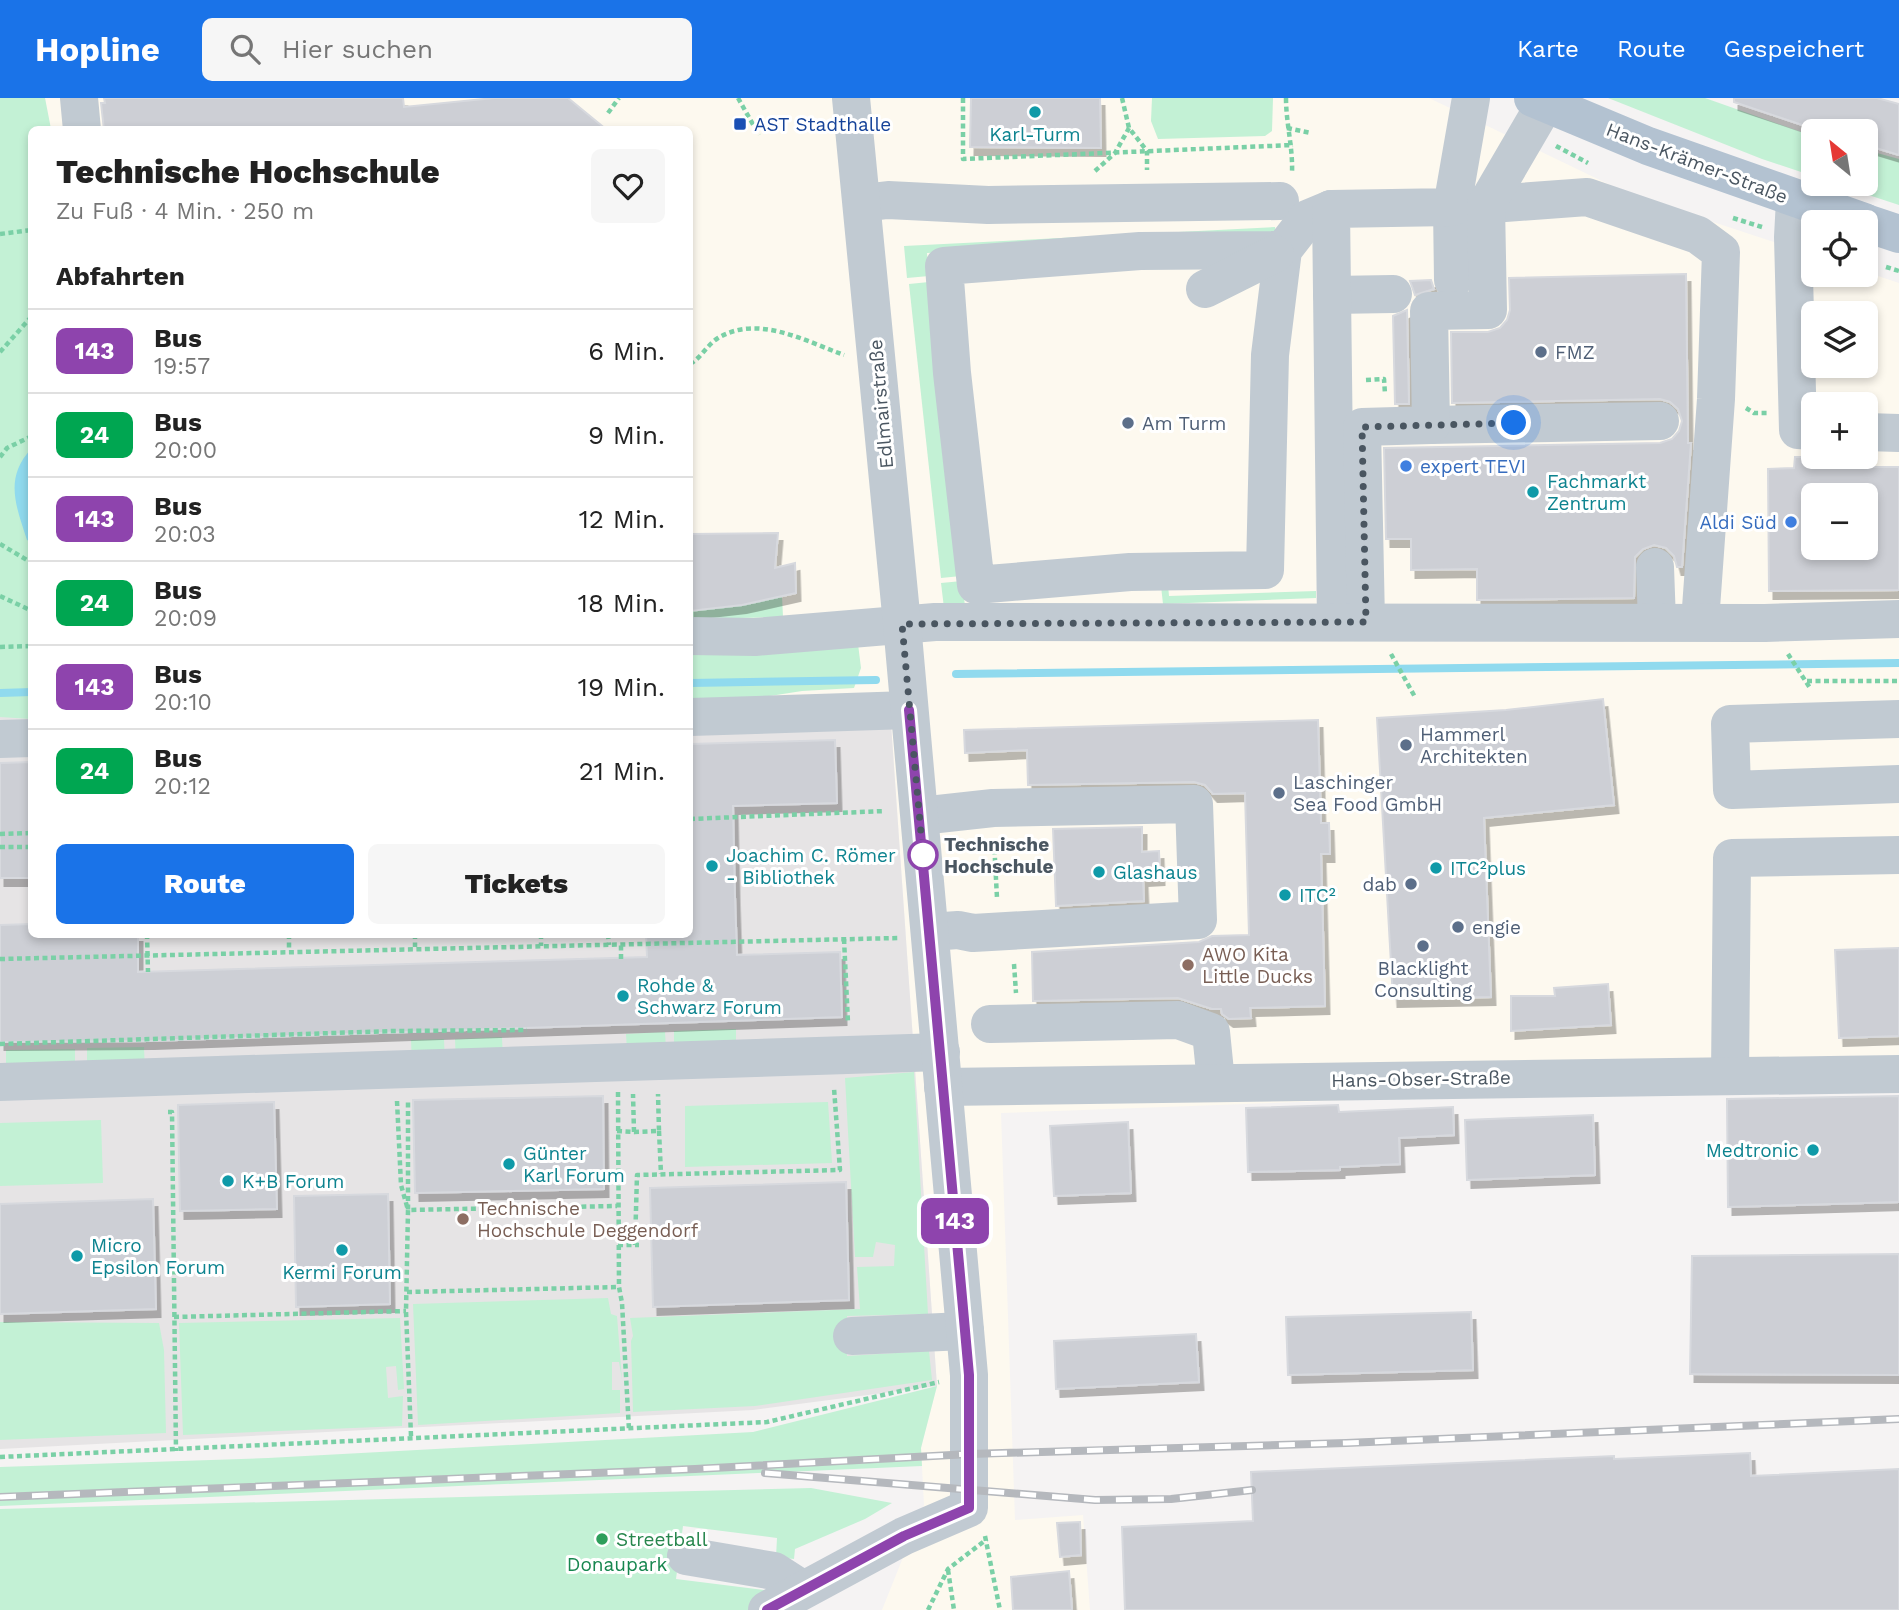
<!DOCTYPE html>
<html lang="de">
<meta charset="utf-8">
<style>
body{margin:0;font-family:"Work Sans",sans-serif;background:#f6f6f6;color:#222;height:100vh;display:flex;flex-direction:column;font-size:26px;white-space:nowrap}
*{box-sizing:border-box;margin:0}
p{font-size:23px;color:#767676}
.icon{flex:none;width:38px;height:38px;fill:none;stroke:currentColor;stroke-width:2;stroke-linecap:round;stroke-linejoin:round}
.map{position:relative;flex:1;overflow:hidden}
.panel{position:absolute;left:28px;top:28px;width:665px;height:812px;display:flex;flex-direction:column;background:#fff;border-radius:10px;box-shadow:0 4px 10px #0003}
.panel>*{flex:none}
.badge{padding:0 14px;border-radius:10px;font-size:24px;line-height:46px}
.needle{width:46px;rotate:330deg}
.fabs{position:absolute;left:1801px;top:21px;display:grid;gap:14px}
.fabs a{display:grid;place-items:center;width:77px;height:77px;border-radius:10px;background:#fff;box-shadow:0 4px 10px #0003;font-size:35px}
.you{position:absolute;width:35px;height:35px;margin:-18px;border:5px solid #fff;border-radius:50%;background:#1a73e8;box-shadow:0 0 0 10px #1a73e833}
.map>.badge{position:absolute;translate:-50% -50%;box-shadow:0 0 0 4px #fff}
h2{padding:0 28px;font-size:26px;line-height:63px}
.round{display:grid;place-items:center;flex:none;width:74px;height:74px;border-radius:10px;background:#f6f6f6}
.summary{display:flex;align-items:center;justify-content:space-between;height:119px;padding:0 28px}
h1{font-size:33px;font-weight:800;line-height:52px}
.button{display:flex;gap:14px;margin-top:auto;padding:14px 28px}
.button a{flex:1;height:80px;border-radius:10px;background:#1a73e8;color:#fff;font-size:28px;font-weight:800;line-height:80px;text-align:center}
.button a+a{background:#f6f6f6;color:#222}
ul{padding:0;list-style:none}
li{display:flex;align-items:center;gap:21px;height:84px;padding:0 28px;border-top:2px solid #e0e0e0}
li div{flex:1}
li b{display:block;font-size:26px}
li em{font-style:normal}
li .badge{min-width:77px;font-weight:700;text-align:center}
header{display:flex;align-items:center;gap:42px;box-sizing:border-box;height:98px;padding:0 35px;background:#1a73e8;color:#fff}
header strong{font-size:33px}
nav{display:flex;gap:38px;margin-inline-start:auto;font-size:24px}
.search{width:490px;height:63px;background:#f6f6f6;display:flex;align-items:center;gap:18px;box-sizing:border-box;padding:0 24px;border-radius:10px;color:#767676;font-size:26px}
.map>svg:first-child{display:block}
.commercial{fill:#fdf9ef;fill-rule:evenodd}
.education{fill:#e6e4e5}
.green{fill:#c3f1d5}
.water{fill:#90daee}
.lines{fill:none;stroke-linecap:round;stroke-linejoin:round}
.stream{stroke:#90daee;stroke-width:8}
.building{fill:#cdcfd5;stroke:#d7d9de;stroke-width:2;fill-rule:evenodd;filter:url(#shadow)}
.path{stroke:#7ad0a6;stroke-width:4.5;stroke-dasharray:5 3.5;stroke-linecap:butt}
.minor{stroke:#c1cad2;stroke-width:38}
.major{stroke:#b3c2d1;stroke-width:38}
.rail-casing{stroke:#b5b8bd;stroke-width:8}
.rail{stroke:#fff;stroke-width:5;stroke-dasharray:16;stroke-linecap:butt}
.line-casing{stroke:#fff;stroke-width:16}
.line{stroke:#8e44ad;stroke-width:10}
.walk{stroke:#4a5661;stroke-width:7;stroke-dasharray:0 12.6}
.culture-dot{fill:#0f9aa8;stroke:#fff;stroke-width:2.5}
.transit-dot{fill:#1a4fb4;stroke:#fff;stroke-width:2.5}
.service-dot{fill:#5c6f8a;stroke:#fff;stroke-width:2.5}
.shop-dot{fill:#3f7fe0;stroke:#fff;stroke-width:2.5}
.stop-dot{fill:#fff;stroke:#8e44ad;stroke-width:3.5}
.education-dot{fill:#8d6e63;stroke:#fff;stroke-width:2.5}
.leisure-dot{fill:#2e9e5b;stroke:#fff;stroke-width:2.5}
.labels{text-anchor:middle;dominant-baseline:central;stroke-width:6;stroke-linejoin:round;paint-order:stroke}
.transit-label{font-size:19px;fill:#164399;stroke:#fff;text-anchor:start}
.culture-label{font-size:19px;fill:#0d838f;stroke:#fff;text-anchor:start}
.street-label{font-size:19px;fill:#4a5661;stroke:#fff}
.service-label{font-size:19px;fill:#4e5e75;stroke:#fff;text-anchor:start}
.shop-label{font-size:19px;fill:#366cbe;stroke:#fff;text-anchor:start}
.stop-label{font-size:19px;font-weight:bold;fill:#4a5661;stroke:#fff;text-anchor:start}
.education-label{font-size:19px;fill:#785e54;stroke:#fff;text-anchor:start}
.leisure-label{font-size:19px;fill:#27864d;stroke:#fff;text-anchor:start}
.park-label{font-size:19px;fill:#17864f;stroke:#fff}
</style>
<header>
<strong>Hopline</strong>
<div class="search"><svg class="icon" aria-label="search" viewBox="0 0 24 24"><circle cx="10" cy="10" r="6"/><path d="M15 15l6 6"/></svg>Hier suchen</div>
<nav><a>Karte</a><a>Route</a><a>Gespeichert</a></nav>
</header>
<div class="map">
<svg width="1899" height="1512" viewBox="0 0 1899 1512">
<defs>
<filter id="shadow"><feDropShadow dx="4.5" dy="8" stdDeviation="0" flood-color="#0004"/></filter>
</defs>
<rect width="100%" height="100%" fill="#f5f3f3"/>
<path class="commercial" d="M45,0H1429L1631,97L1813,157V177H1866V174L1899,185V982L1001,1015L1015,1422L1083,1417L1090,1512H882L924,1407L921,1350L937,1288L889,596L690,603V32H51ZM1813,215H1866V268H1813ZM1813,306H1866V359H1813ZM1813,397H1866V450H1813Z"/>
<polygon class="education" points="889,596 937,1288 753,1312 0,1351 0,616 31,616 32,836 690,836 690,603"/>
<g class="green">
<polygon points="0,0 45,0 51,31 32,32 31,621 0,619"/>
<polygon points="1152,0 1273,0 1272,33 1265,38 1158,41 1151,23"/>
<polygon points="1608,0 1705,0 1813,38 1813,78 1762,61"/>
<polygon points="1866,52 1899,61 1899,107 1835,86 1866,86"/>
<polygon points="1275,129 1277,143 927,155 929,178 907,180 904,148"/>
<polygon points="929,184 961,478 941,480 909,186"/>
<polygon points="962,483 965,508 944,510 941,485"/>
<polygon points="1168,487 1169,498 1316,493 1316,500 1163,506 1161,488"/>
<polygon points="782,498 783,519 690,521 690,513 742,507"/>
<polygon points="857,538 861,570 854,590 802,593 699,609 690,607 690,548"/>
<polygon points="736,931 736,949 674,951 674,933"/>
<polygon points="665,934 666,951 627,953 626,936"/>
<polygon points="502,939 503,963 456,966 455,941"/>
<polygon points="444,941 445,966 412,967 411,942"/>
<polygon points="144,949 145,975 87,975 87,950"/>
<polygon points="75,951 75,976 6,978 6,952"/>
<polygon points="914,974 928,1216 847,1218 847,1258 929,1253 932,1282 755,1308 633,1314 631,1243 633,1238 630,1220 860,1211 857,1169 894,1168 895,1147 876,1144 873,1159 855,1159 845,980"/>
<polygon points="828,1004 832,1065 685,1069 685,1008"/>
<polygon points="101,1022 103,1085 0,1088 0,1025"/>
<polygon points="608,1200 611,1216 617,1218 622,1282 619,1264 612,1264 612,1292 620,1292 620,1315 418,1327 413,1206"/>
<polygon points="400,1220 404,1291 398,1292 396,1268 386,1269 388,1300 403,1298 402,1328 183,1337 179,1225"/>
<polygon points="0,1224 159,1225 164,1252 166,1335 0,1342"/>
<polygon points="937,1288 921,1350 922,1368 0,1408 0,1369 268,1360 753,1334"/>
<polygon points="811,1390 892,1405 865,1421 795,1451 794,1461 776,1459 777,1440 683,1428 676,1481 771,1493 763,1512 0,1512 0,1411"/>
</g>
<path class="water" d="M31,351V444L27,442C16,408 4,380 31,351Z"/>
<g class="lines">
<g class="stream">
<polyline points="956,576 1899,565"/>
<polyline points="690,585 876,582"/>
<polyline points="0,595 32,594"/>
</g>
</g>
<g class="building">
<polygon points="104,0 403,0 404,9 494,0 568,0 607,32 104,32 101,5 105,5"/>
<polygon points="971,0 1100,0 1101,50 970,49"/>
<polygon points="1734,0 1877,0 1899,6 1899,57 1866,47 1866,33 1820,33 1734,4"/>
<polygon points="1686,176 1688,345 1691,345 1682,469 1677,469 1674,458 1666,450 1654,447 1643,451 1635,459 1634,500 1560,501 1477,502 1477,471 1411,472 1411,441 1386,441 1384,350 1660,345 1672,341 1679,333 1682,323 1678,311 1670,304 1660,301 1452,305 1451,234 1488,234 1500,230 1507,222 1510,212 1509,180"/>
<polygon points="1431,182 1434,191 1415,197 1410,183"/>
<polygon points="1407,212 1409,306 1395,306 1393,218"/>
<path d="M1795,359H1849V369H1899V492L1769,493L1768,371L1794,370ZM1813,397H1866V450H1813Z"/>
<polygon points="778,435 775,470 795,465 796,495 742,507 690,513 690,436"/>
<polygon points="1603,601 1614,707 1484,720 1491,899 1393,901 1377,620 1506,612"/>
<polygon points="1318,622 1321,725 1329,725 1330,756 1321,756 1325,908 1250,910 1251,920 1229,921 1222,916 1221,911 1212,911 1178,900 1033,903 1032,854 1199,844 1212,838 1249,837 1245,695 1213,696 1205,687 1194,684 1028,687 1027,652 965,655 964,632"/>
<polygon points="835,642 837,705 733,708 735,799 737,857 840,854 842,919 150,943 0,944 0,827 32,826 32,836 138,836 138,874 647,859 646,836 690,836 690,646"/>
<polygon points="32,664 32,780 0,780 0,665"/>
<polygon points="1142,729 1142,754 1159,753 1160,779 1143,780 1144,803 1056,808 1053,731"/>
<polygon points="1899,850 1899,938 1839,940 1835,852"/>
<polygon points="1608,886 1611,927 1511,933 1511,898 1555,898 1554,890"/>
<polygon points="603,998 604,1091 415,1095 413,1002"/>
<polygon points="1899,998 1899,1104 1728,1109 1727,1001"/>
<polygon points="274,1004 277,1111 180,1113 178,1007"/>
<polygon points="1338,1007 1339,1014 1453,1009 1454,1037 1399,1040 1400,1066 1340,1069 1340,1072 1248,1074 1246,1010"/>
<polygon points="1593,1017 1595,1077 1467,1082 1465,1022"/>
<polygon points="1128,1024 1131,1095 1054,1098 1050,1028"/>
<polygon points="846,1084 849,1202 653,1209 650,1090"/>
<polygon points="388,1096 390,1206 296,1209 294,1098"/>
<polygon points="153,1101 156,1211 0,1216 0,1106"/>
<polygon points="1899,1156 1899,1277 1690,1276 1692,1158"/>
<polygon points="1471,1214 1473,1272 1288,1277 1286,1219"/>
<polygon points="1196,1236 1199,1284 1056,1291 1054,1243"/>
<polygon points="1750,1355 1751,1378 1899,1371 1899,1512 1125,1512 1122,1429 1253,1423 1251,1374 1614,1358 1614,1361"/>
<polygon points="1080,1424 1081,1457 1060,1459 1057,1425"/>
<polygon points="1069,1473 1072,1512 1013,1512 1011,1479"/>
</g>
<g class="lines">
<g class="path">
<polyline points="738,0 759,37"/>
<polyline points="963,0 963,61 1293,47"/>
<polyline points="1122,0 1129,30 1147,53 1147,72"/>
<path d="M1286,0C1286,26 1293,49 1292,75"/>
<polyline points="608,15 619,0"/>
<polyline points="1287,30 1311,35"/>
<polyline points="1556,48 1588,65"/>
<polyline points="1095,73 1115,55 1129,30"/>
<polyline points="1733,120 1762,129"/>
<polyline points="0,136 32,132"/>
<polyline points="1886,169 1899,173"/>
<polyline points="0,254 32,218"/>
<path d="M690,266C701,260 707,247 718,240C758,216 805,243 844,257"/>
<polyline points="1366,282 1384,281 1385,296"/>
<polyline points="1746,310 1754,315 1768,315"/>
<polyline points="0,359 7,350 32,338"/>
<polyline points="0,446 32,465"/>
<polyline points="0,498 32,513"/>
<polyline points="0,549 32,548"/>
<polyline points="1391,556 1415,599"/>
<polyline points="1788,556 1810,590"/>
<polyline points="1807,583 1899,583"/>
<polyline points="690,721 885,713"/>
<polyline points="0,736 32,735"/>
<polyline points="994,743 997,800"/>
<polyline points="0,749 32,749"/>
<polyline points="995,769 1038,769"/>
<polyline points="147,836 148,874"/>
<polyline points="289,836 289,853"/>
<polyline points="415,836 415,849"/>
<polyline points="541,836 541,848"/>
<polyline points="608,836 609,847"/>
<polyline points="844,841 848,925"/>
<polyline points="0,861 898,840"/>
<polyline points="621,861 621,847"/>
<polyline points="1014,866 1016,895"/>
<polyline points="0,946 394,933 527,932"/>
<polyline points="618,994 619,1189 622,1205 629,1332"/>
<polyline points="397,1003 401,1087 408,1112 408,1003"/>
<polyline points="168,1014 172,1014 176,1353"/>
<polyline points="617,1033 634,1034 633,996"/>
<polyline points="659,1033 661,1076"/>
<polyline points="634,1034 659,1033 658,996"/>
<polyline points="618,1147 639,1147"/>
<polyline points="635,1147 637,1077 840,1072 834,990"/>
<polyline points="407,1194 619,1189"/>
<polyline points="174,1219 406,1213"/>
<polyline points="411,1338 406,1213 408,1112 617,1108"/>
<polyline points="0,1359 767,1324 939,1284"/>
<polyline points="985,1438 1000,1512"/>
<polyline points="948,1472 954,1512"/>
<polyline points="928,1512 948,1471 987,1441"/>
</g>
<g class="minor">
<polyline points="79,0 82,32"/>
<polyline points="1795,102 1793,139 1798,332 1813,333"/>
<polyline points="862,105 888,102 988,107 1280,103"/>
<polyline points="1283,152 1270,257 1265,472 1130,474 976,487 952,275 944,168 1140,153 1283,152 1307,121 1331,111"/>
<polyline points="1453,182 1452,109 1587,99 1698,137 1721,154 1716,301 1700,524"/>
<polyline points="1205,191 1275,156"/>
<polyline points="1332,197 1393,196"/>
<polyline points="1431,327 1660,323"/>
<polyline points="1866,334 1899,335"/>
<polyline points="1655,469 1657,524"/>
<polyline points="1336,524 1331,111 1452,109 1471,0"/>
<polyline points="1366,524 1362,329 1431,327 1429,213 1488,212 1486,107 1545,6"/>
<polyline points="690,538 755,539 935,524 1765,525 1899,521"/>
<polyline points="690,619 909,612"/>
<polyline points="1899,621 1730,626 1732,692 1899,686"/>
<polyline points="0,641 32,640"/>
<polyline points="920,718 993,710 1194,706 1198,822 973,835 958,832 930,834"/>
<polyline points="990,926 1178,922 1211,934 1216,984"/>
<polyline points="1730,978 1732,760 1899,757"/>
<polyline points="0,984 941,954"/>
<polyline points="943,989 1899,976"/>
<polyline points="852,1238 965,1233"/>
<polyline points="686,1458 774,1473 802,1491"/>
<polyline points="767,1512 904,1438 969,1410 969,1277 902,526 851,0"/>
</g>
<g class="major">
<polyline points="1533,0 1648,48 1864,124"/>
<polyline points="1866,125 1899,136"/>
</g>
<g class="rail-casing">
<g id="rail">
<polyline points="765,1375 1095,1402 1171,1401 1252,1392"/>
<polyline points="0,1399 695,1371 970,1356 1346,1345 1899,1321"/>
</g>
</g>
<use href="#rail" class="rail"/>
</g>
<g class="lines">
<g class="line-casing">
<polyline id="line" points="767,1512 904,1438 969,1410 969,1277 909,612"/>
</g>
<use href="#line" class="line"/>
<polyline class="walk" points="923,757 902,526 1366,524 1362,329 1514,325"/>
</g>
<g class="culture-dot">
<circle cx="1035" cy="14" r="7"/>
<circle cx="1533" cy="394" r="7"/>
<circle cx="712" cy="768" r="7"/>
<circle cx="1436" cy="770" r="7"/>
<circle cx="1099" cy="774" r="7"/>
<circle cx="1285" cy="797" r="7"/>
<circle cx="623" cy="898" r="7"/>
<circle cx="1813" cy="1052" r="7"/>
<circle cx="509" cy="1066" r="7"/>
<circle cx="228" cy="1083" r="7"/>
<circle cx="342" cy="1152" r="7"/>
<circle cx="77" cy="1158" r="7"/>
</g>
<rect class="transit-dot" x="733" y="19" width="14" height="14" rx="3.5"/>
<g class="service-dot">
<circle cx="1541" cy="254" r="7"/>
<circle cx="1128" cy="325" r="7"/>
<circle cx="1406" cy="647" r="7"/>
<circle cx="1279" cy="695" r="7"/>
<circle cx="1411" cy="786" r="7"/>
<circle cx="1458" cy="829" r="7"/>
<circle cx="1423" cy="848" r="7"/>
</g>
<g class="shop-dot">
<circle cx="1406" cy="368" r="7"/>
<circle cx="1791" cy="424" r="7"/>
</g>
<circle class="stop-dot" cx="923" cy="757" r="14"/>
<g class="education-dot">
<circle cx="1188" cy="867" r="7"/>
<circle cx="463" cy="1121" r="7"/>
</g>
<circle class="leisure-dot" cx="602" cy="1441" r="7"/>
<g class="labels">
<g class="transit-label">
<text x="754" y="26">AST Stadthalle</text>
</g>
<g class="culture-label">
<text x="1035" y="36" text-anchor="middle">Karl-Turm</text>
<text x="1547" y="383">Fachmarkt<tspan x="1547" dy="22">Zentrum</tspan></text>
<text x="726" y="757">Joachim C. Römer<tspan x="726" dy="22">- Bibliothek</tspan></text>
<text x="1450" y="770">ITC²plus</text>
<text x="1113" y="774">Glashaus</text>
<text x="1299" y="797">ITC²</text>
<text x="637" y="887">Rohde &amp;<tspan x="637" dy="22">Schwarz Forum</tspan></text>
<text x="1799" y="1052" text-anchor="end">Medtronic</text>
<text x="523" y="1055">Günter<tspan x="523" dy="22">Karl Forum</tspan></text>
<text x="242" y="1083">K+B Forum</text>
<text x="91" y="1147">Micro<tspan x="91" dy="22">Epsilon Forum</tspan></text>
<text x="342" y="1174" text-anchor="middle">Kermi Forum</text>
</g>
<g class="street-label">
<text transform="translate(1697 65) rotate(21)">Hans-Krämer-Straße</text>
<text transform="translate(881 306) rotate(-95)">Edlmairstraße</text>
<text transform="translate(1421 981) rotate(-1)">Hans-Obser-Straße</text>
</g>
<g class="service-label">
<text x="1555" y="254">FMZ</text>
<text x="1142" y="325">Am Turm</text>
<text x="1420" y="636">Hammerl<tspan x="1420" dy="22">Architekten</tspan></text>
<text x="1293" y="684">Laschinger<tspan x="1293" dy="22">Sea Food GmbH</tspan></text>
<text x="1397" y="786" text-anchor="end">dab</text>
<text x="1472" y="829">engie</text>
<text x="1423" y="870" text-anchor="middle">Blacklight<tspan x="1423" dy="22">Consulting</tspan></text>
</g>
<g class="shop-label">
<text x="1420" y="368">expert TEVI</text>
<text x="1777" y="424" text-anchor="end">Aldi Süd</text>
</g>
<g class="stop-label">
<text x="944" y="746">Technische<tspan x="944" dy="22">Hochschule</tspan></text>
</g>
<g class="education-label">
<text x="1202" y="856">AWO Kita<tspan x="1202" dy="22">Little Ducks</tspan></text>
<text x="477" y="1110">Technische<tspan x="477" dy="22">Hochschule Deggendorf</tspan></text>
</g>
<g class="leisure-label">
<text x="616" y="1441">Streetball</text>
</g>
<g class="park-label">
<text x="617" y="1466">Donaupark</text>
</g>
</g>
</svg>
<div class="fabs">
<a><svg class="needle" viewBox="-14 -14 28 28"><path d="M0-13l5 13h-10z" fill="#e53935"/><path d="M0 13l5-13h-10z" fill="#767676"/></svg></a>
<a><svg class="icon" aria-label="locate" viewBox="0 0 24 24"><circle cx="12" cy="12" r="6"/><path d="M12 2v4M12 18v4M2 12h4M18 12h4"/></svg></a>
<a><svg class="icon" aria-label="layers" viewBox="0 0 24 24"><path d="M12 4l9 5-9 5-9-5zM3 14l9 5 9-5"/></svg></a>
<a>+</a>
<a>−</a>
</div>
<div class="you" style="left:1514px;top:325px"></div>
<b class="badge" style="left:955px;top:1123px;background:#8e44ad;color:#fff">143</b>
<section class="panel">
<div class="summary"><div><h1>Technische Hochschule</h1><p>Zu Fuß · 4 Min. · 250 m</p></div><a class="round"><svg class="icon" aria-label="heart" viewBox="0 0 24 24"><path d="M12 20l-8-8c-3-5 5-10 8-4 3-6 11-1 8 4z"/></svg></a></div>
<h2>Abfahrten</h2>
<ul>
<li><span class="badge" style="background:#8e44ad;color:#fff">143</span><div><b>Bus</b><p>19:57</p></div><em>6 Min.</em></li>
<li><span class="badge" style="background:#00a651;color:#fff">24</span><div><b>Bus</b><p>20:00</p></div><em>9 Min.</em></li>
<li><span class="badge" style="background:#8e44ad;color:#fff">143</span><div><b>Bus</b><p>20:03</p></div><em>12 Min.</em></li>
<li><span class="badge" style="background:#00a651;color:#fff">24</span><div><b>Bus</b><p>20:09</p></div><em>18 Min.</em></li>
<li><span class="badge" style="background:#8e44ad;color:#fff">143</span><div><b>Bus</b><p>20:10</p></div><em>19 Min.</em></li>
<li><span class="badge" style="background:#00a651;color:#fff">24</span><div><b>Bus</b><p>20:12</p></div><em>21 Min.</em></li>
</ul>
<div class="button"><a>Route</a><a>Tickets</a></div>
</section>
</div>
